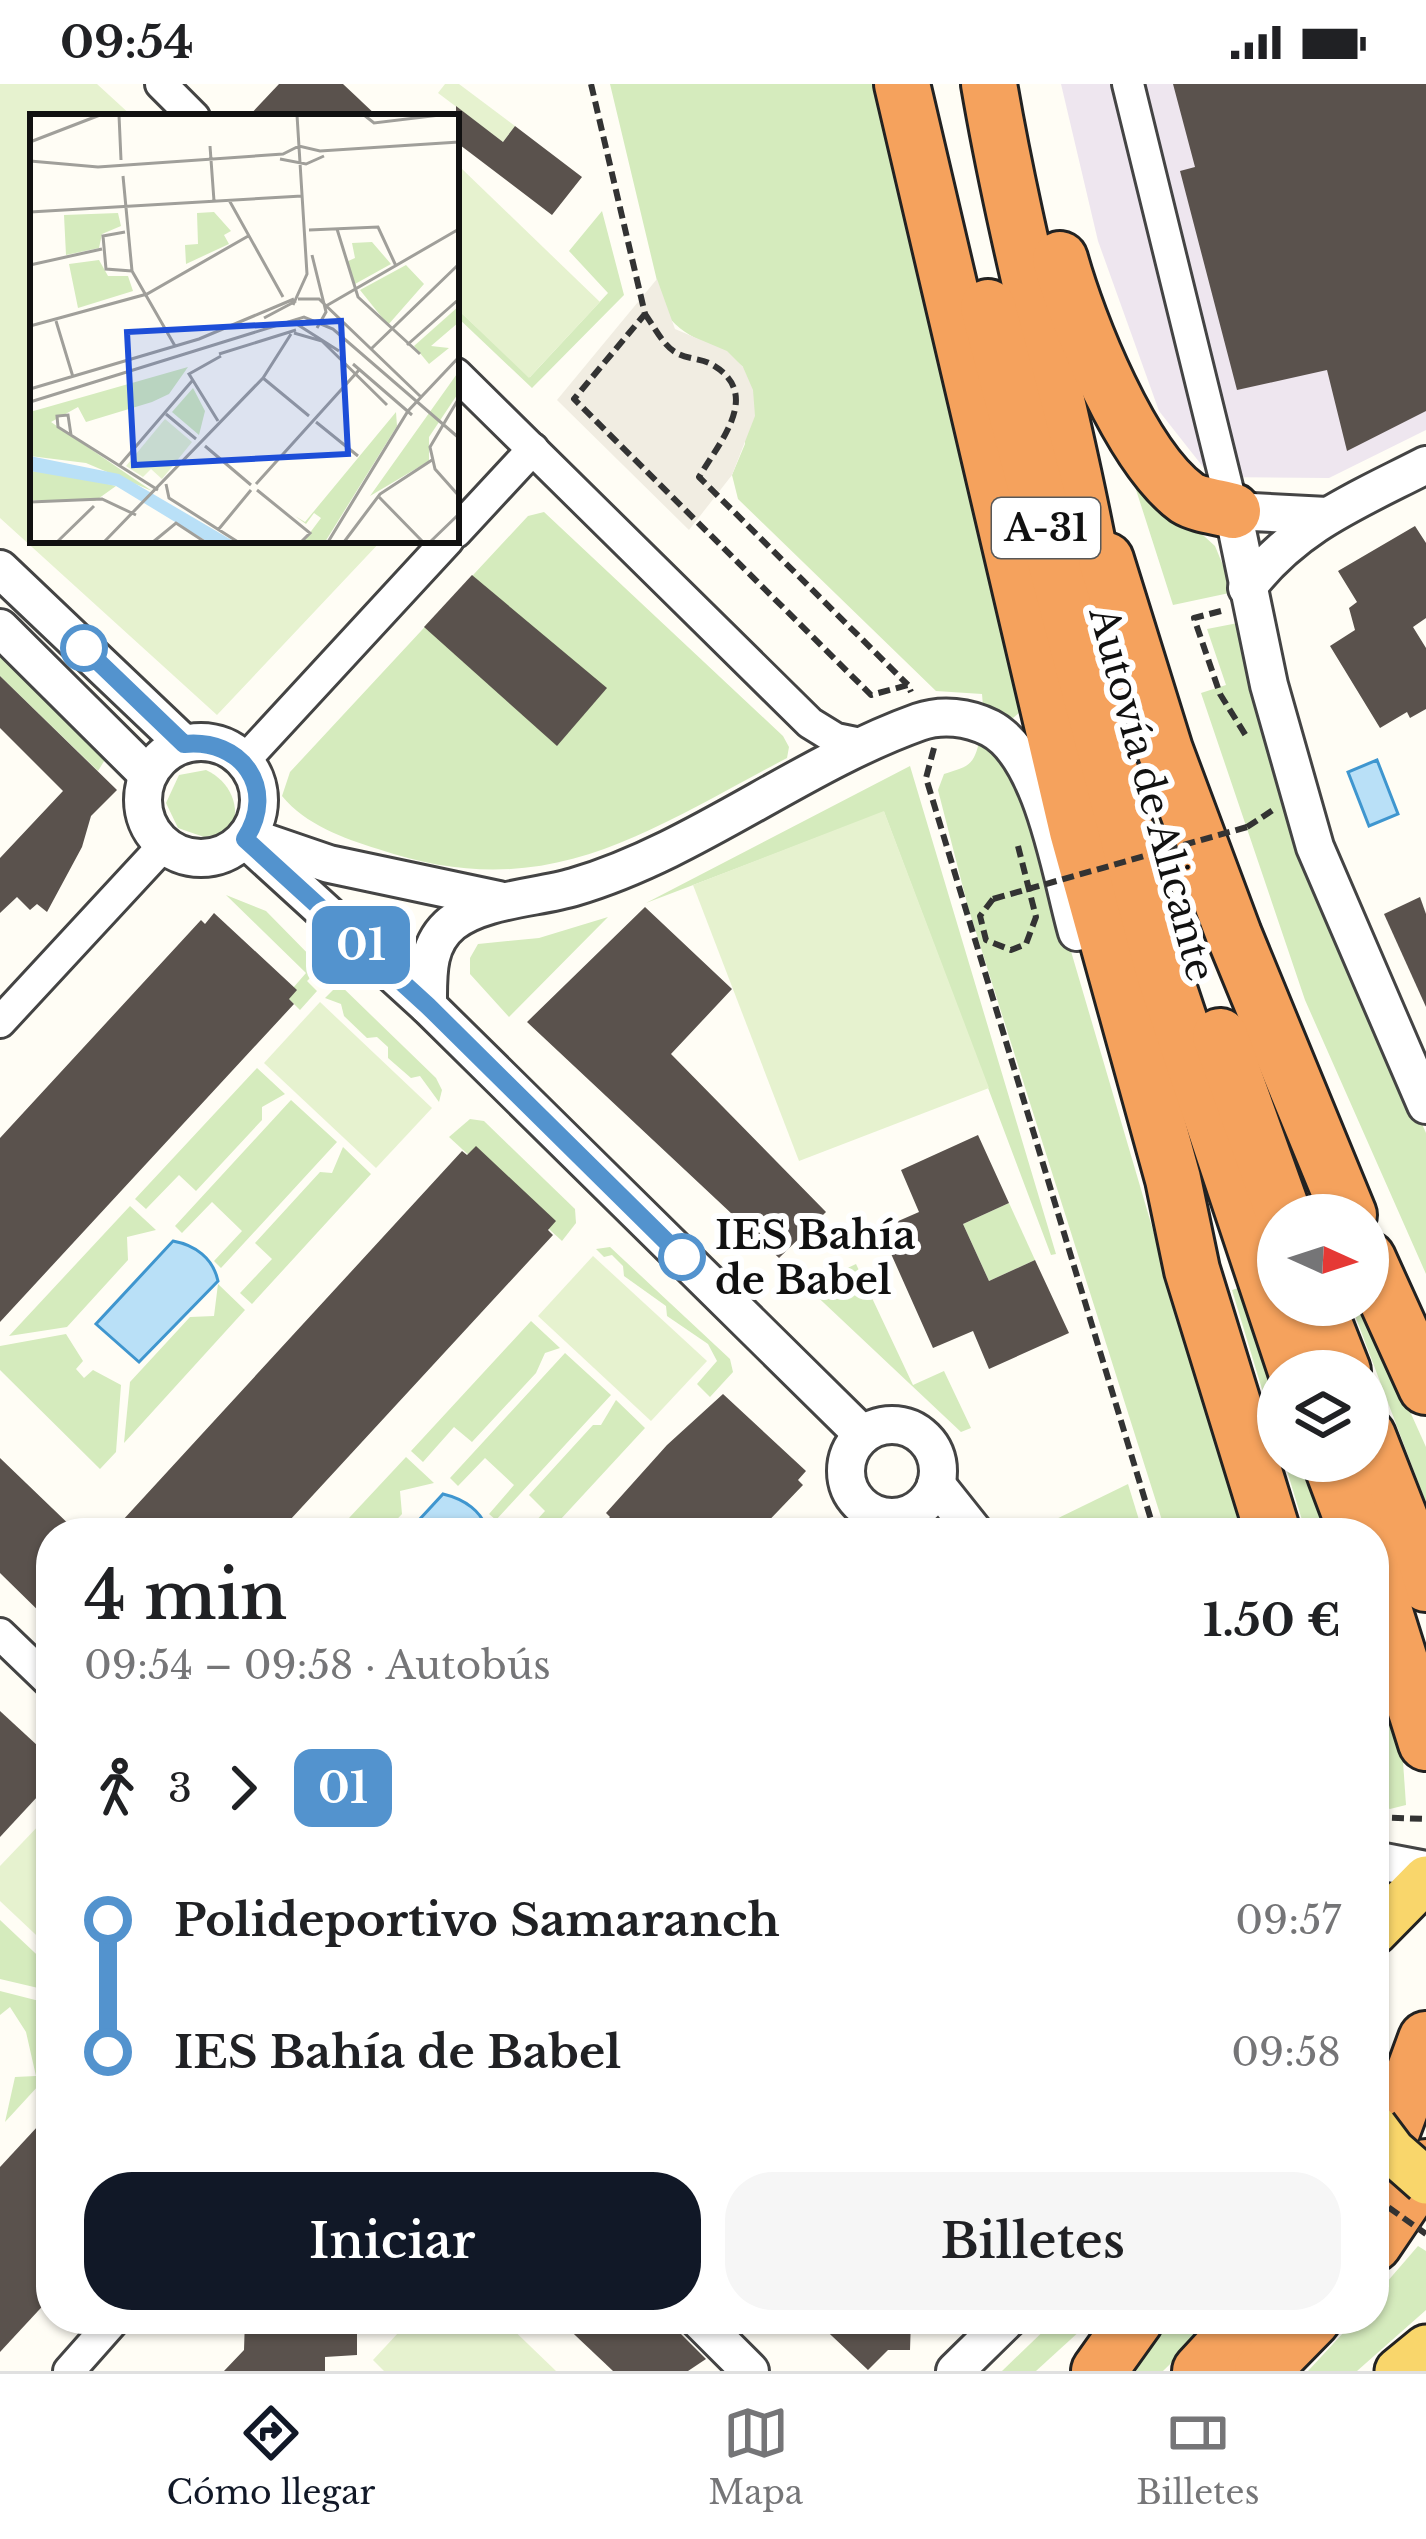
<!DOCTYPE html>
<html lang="es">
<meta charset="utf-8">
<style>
body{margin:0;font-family:"Libre Baskerville",serif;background:#f6f6f6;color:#202124;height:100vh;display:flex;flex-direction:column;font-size:45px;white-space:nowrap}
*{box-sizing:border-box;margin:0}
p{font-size:39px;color:#757577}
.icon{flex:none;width:66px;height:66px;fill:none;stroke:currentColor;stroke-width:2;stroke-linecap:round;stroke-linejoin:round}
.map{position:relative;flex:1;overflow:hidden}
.drawer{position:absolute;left:36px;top:1434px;width:1353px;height:816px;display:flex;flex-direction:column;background:#fff;border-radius:48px;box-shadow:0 3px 9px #0004}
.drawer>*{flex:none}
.badge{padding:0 24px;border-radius:18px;font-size:42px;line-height:78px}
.needle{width:78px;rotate:93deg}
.fabs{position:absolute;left:1257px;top:1110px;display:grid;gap:24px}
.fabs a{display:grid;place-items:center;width:132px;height:132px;border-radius:50%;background:#fff;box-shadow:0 3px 9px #0004;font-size:60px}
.map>.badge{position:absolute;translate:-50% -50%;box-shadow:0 0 0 6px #fff}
.legs{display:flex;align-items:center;gap:18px;height:132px;padding:0 48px;font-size:39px}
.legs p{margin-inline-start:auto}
.headline{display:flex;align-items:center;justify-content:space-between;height:204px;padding:0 48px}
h1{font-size:66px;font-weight:600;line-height:90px}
.button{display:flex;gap:24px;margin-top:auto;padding:24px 48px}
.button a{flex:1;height:138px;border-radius:48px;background:#111827;color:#fff;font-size:48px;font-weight:600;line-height:138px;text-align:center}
.button a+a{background:#f6f6f6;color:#202124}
ul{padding:0 48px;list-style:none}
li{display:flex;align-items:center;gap:42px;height:132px;font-size:45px}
li i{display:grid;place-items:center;width:18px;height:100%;margin:0 15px;background:currentColor}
li i::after{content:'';width:30px;height:30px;margin:-15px;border:9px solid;border-radius:50%;background:#fff}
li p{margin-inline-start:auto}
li:first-child i{background:linear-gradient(#0000 50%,currentColor 0)}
li:last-child i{background:linear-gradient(currentColor 50%,#0000 0)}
.status{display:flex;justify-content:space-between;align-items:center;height:84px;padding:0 60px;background:#fff;direction:ltr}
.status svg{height:33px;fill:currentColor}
.menu{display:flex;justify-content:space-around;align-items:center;height:168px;border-top:3px solid #e0e0e0;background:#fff;font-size:33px;color:#757577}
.menu a{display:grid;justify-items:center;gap:6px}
.menu .current{color:#111827}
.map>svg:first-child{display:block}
.industrial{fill:#eee6ef}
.green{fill:#d5ebbd}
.pitch{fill:#e6f2cf}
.plaza{fill:#f1ede2}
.water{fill:#b9e0f7;stroke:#3f96cf;stroke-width:3}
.building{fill:#5a524d}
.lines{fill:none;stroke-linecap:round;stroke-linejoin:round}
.minor-casing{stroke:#444;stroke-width:36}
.tertiary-casing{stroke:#444;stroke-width:42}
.primary-casing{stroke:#222;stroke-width:51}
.motorway-casing{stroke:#222;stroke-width:60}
.path{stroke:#333;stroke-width:6;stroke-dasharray:12 6;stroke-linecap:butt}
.minor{stroke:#fff;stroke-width:30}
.tertiary{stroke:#fff;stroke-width:36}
.primary{stroke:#f9d66b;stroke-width:45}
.motorway{stroke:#f5a25d;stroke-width:54}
.primary-bridge-casing{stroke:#222;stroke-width:51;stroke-linecap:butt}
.path-bridge{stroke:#333;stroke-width:6;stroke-dasharray:12 6;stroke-linecap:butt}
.primary-bridge{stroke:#f9d66b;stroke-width:45}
.line-1-casing{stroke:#fff;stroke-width:27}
.line-1{stroke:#5393ce;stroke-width:18}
.stop-1-dot{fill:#fff;stroke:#5393ce;stroke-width:6}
.labels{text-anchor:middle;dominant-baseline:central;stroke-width:12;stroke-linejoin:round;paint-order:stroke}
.shield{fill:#fff;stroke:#585858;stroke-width:3}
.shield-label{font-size:36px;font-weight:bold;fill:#111}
.street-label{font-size:39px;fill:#111;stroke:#fff}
.stop-label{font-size:39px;font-weight:bold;fill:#111;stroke:#fff;text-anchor:start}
.inset-road{fill:none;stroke:#a09f9a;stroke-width:3}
.view{fill:#1d4ed8;fill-opacity:0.15;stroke:#1d4ed8;stroke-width:6}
.inset-edge{fill:none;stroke:#111;stroke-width:6}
</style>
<div class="status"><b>09:54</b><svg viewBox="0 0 49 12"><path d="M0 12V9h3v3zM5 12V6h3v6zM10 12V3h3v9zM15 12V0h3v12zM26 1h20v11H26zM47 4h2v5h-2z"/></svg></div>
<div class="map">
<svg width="1426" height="2287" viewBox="0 0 1426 2287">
<rect width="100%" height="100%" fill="#fffdf5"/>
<polygon class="industrial" points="1061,0 1426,0 1426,346 1329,394 1211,393 1159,327 1098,157"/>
<g class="green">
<path d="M610,0H879L1015,592L1020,628L1013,634L983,622L982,610L936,607L738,415L732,391L745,360L743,283C718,259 681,256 664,226Z"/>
<polygon points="602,127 624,211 532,304 456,232 456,224 530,293 608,209 569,167"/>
<polygon points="1122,362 1163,415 1215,462 1234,508 1173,521"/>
<path d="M544,428L783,652L789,663L787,674C642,750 546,822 378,765C343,754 306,741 282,712L290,688L528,432Z"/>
<polygon points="1243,538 1336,846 1426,1049 1426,1190 1305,916 1201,609 1226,601 1207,545"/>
<polygon points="0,555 109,669 98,687 0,592"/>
<path d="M980,654L1009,680L1048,789L1242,1449H1166L968,823L938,706L944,690C968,682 974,683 980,654Z"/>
<polygon points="910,682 1056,1170 1051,1171 884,728 646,819"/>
<path d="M206,686C230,697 242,723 231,748L204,753L178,744L166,719L179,691Z"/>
<polygon points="226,811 266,827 321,883 307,897 317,907 300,926 286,912 306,889"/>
<polygon points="608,833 509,933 470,890 470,874 478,860 539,854"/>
<polygon points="339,900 436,994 442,1006 439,1018 420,992 411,994 388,974 388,963 377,953 367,954 344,932 341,920 325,914"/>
<polygon points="257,984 285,1010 262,1023 262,1036 196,1107 179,1091 146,1125 135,1115"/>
<polygon points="291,1016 337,1058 221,1184 214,1177 242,1147 212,1118 182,1149 175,1142"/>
<polygon points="470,1035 484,1037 575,1125 576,1139 562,1157 449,1053"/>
<polygon points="343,1063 371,1090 252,1220 240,1209 272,1175 255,1159 320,1088 332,1089"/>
<polygon points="1009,1119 1035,1176 989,1197 963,1140"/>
<polygon points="130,1122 156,1146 127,1153 128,1176 67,1243 9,1252"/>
<polygon points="610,1163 730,1275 733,1288 710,1313 697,1300 717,1277 708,1260 667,1232 666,1222 624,1192 623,1182 612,1171 604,1173 596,1165"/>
<polygon points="856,1180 913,1301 944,1287 971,1344 961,1348 807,1203"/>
<polygon points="218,1200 245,1226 124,1359 130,1298 190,1233 214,1232"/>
<polygon points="1238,1204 1278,1310 1278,1358 1232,1206"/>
<polygon points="1351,1221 1362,1221 1426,1363 1426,1419"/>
<polygon points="531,1237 560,1264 545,1269 536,1289 472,1358 454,1343 423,1378 411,1367"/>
<polygon points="66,1250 83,1277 76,1285 84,1294 93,1286 121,1301 116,1368 100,1385 0,1286 0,1262"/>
<polygon points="565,1269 611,1311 496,1436 489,1430 514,1401 485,1374 458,1402 450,1394"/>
<polygon points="616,1316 645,1344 548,1449 525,1449 545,1427 529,1411 593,1341 601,1341"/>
<polygon points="406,1373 434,1399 400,1407 402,1430 384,1449 335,1449"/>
<polygon points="1284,1377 1303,1377 1330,1449 1306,1449"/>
<polygon points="1128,1400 1143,1449 1055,1449 1046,1440"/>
<polygon points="1374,1572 1402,1663 1406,1721 1390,1725 1377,1720 1374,1706"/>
<polygon points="0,1836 51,1884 51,1907 0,1895"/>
<polygon points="0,1907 51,1920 51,1988 5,2038 15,1993 36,1992 26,1948 10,1923 0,1931"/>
<polygon points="1418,2162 1426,2167 1426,2226 1357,2287 1308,2287 1356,2235 1374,2235 1374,2213"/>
<polygon points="1056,2235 1093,2235 1036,2287 1002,2287"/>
<polygon points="1172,2235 1216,2235 1163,2287 1125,2287"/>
</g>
<g class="pitch">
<polygon points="0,0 97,0 133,33 33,33 33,456 382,456 217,631 0,434"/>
<polygon points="445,0 459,0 515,42 503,58 438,9"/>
<polygon points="461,84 600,218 529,294 456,224 456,90"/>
<polygon points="884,727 989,1004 799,1077 693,801"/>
<polygon points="320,918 432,1024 376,1084 264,979"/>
<polygon points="593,1172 707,1277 651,1337 538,1232"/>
<polygon points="43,1737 51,1744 51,1865 0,1817 0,1782"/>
<polygon points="411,2235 502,2235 556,2287 384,2287 373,2276"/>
</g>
<polygon class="plaza" points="657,195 675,245 727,267 743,283 753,306 755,332 732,391 689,446 557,316"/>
<g class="water">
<polygon points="1377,676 1398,730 1369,742 1348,688"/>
<path d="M173,1157C195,1161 213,1174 218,1197L139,1278L96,1240Z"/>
<path d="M443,1410C464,1415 483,1427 488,1449H407Z"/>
</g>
<g class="building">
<polygon points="279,0 343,0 378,33 248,33"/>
<polygon points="1173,0 1426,0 1426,327 1347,367 1327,286 1237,306 1180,87 1195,83"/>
<polygon points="456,22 503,58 515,42 582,93 552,131 456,58"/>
<polygon points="1415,442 1426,459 1426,534 1413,543 1426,564 1426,625 1410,634 1407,628 1380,644 1330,562 1355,546 1349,524 1357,518 1338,487"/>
<polygon points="472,491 607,604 557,662 424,543"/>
<polygon points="0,592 117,706 91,732 82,763 47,828 37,820 30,826 17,813 0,829 0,774 63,707 0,644"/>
<polygon points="1420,813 1426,830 1426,923 1384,830"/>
<polygon points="645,823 732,905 671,970 826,1128 779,1174 527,938"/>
<polygon points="214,829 297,906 289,915 294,920 0,1238 0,1054 201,836 205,840"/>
<polygon points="978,1051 1009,1119 963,1140 989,1197 1035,1176 1069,1249 989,1285 973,1247 933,1264 880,1145 919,1128 901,1086"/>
<polygon points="476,1062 556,1137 548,1146 553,1151 278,1449 111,1449 462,1067 467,1071"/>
<polygon points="723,1310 806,1387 798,1396 803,1401 757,1449 595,1449 610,1433 606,1429 667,1361"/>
<polygon points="0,1374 78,1449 51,1449 51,1539 0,1489"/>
<polygon points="0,1627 51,1674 51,1698 0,1753"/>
<polygon points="51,2028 51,2213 0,2268 0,2083"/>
<polygon points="245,2235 357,2235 357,2271 325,2273 325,2287 224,2287 244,2266"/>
<polygon points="558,2235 666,2235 706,2275 688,2287 613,2287"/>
<polygon points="814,2235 911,2235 910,2266 888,2266 868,2286"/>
</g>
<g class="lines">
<g class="minor-casing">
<g id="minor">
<polyline points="161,0 194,33"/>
<polyline points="1128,0 1233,427"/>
<polyline points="456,290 810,639 836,655 865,661"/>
<polyline points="456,448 533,365"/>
<polyline points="243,678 448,456"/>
<polyline points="0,938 164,761"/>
<polyline points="0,1550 51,1599"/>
<polyline points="69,2287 115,2235"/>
</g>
</g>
<g class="tertiary-casing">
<g id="tertiary">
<polyline points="1327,432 1233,427 1269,601 1315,763 1426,1021"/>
<polyline points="0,485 184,660"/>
<path d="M1247,504C1296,440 1356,417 1426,381"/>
<polyline points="0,544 148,691"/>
<circle cx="201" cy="716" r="58"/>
<polyline points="245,755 428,922 863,1351"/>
<polyline points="256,755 329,780 499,816"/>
<path d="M428,922C428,891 426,860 452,839C483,815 537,814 574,803C696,767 799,681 919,638C942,630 968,633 990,644C1044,672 1061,792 1077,848"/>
<circle cx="892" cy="1387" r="46"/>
<polyline points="936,1400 975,1449"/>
<polyline points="1374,1776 1426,1786"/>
<polyline points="698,2235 750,2287"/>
<polyline points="955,2287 1008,2235"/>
</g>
</g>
<g class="primary-casing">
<g id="primary">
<polyline points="1374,1848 1426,1795"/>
<polyline points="1398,2287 1426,2264"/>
</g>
</g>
<g class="motorway-casing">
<g id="motorway">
<polyline points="902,0 1077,747 1173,1095 1192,1186 1273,1449"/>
<path d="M989,0C1019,175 1069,345 1099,520"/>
<path d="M1060,175C1078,240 1131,373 1187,414C1198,421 1220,423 1233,427"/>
<polyline points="988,223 1163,887 1296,1287"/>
<polyline points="1106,476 1165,666 1234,851 1349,1131"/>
<polyline points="1220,952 1284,1131"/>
<polyline points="1368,1175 1426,1303"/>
<polyline points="1317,1221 1343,1287"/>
<polyline points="1368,1352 1426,1500"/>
<polyline points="1330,1377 1357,1449"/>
<polyline points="1374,1493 1426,1659"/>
<polyline points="1374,2077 1393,2045 1426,1955"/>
<polyline points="1374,2160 1426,2083"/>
<polyline points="1099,2287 1136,2235"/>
<polyline points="1200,2287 1248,2235"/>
<polyline points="1262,2287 1313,2235"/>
</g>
</g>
<g class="path">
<polyline points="591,0 645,230 574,315 871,611 908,601 911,608"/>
<path d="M645,230C653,241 663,261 675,268C685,275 700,274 711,280C763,309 721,356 699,393L908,601"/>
<polyline points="1221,527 1194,534 1220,610 1248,655"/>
<polyline points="934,664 926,694 1155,1449"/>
<polyline points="1247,743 1273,726"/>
<polyline points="993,815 980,832 986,856 1011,866 1026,860 1036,833 1018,762"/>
<polyline points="1374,1733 1426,1735"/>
</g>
<use href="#minor" class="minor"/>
<use href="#tertiary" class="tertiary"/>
<use href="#primary" class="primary"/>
<use href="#motorway" class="motorway"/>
<g class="primary-bridge-casing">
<polyline id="primary-bridge" points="1374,2043 1392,2067 1426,2097"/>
</g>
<g class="path-bridge">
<polyline points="993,815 1247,743"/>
<polyline points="1374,2113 1426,2150"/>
</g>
<use href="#primary-bridge" class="primary-bridge"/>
</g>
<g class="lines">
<g class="line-1-casing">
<path id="line-1" d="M84,564L184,660C241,654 278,704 245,755L428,922L682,1173"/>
</g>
<use href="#line-1" class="line-1"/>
</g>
<g class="stop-1-dot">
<circle cx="84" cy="564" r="21"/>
<circle cx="682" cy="1173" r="21"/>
</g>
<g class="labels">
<rect class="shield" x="992" y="414" width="108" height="60" rx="9"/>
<g class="shield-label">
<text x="1046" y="444">A-31</text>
</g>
<g class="street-label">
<text transform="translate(1152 710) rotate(75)">Autovía de Alicante</text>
</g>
<g class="stop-label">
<text x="715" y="1151">IES Bahía<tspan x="715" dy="45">de Babel</tspan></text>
</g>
</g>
<g transform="translate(30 30)">
<rect width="429" height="429" fill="#fffdf5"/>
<path d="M184,98L201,117L194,121L199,130L156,150L155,131L168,130L167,99ZM88,99L91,112L72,120L69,134L36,141L34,101ZM342,128L361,150L325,170L316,148L325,144L322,129ZM69,146L78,162H98L103,177L48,194L39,150ZM376,151L394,170L358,211L330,176ZM429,192V208L401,232L419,234L399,250L384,232ZM158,253L139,280L122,288L56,308L48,293L21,308L122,377L56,349L0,342V298ZM429,257V278L399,323V347L340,382ZM163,274L175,297L169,321L142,298ZM366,298L367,312L295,428H273L291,404L284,399L276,410L265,402L275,408ZM0,357L40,361L86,372L65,387L0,386Z" fill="#d5ebbd"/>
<path d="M135,305L162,328L132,365L121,355L113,363L96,352Z" fill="#e6f2cf"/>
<path d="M0,342L89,360L205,428H178L86,372L0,357Z" fill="#b9e0f7"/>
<path class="inset-road" d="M89,1L91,46M334,1L344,9L410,1M0,28L70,1M180,32L184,87M250,45L276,50L294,42M0,47L68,53L253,40L269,32L290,37L429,28M93,62L102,157L145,232M199,86L253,183M0,98L272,82M307,115L328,183L390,240M279,116L348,113L366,152M95,118L73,122L76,155L102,157M282,141L296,198L287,214M0,151L72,135M268,185H289L390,282M263,191L277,160L267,1M296,192L429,115M234,204L266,187M26,207L43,263M265,209L309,237M0,212L117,180L220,121M264,219L292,227L357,291M377,231L429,185M341,235L429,150M189,240L266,216M323,250L382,301M233,264L279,302M0,275L169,225L264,185M429,284L400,333L405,355L429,382M0,288L274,203L303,215L429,324M136,300L166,325M188,307L159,260L191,242M286,308L328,342M41,321L38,301L27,302L28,313L128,376M175,332L221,371M89,352L162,267M136,370L139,384L208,428M226,370L329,256M227,376L280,419L271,428M348,382L393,428M0,388L72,385L106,401M188,416L221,376M27,428L64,392M74,428L233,264L261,220M123,428L146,409L175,428M298,428L378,297L429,243M314,428L350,380L402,346M400,428L429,400"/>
<path class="view" d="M311,207L318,340L104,351L97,218Z"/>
<rect width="429" height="429" class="inset-edge"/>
</g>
</svg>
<div class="fabs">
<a><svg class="needle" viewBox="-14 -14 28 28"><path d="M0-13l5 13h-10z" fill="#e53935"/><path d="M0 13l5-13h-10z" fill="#757577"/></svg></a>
<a><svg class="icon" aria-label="layers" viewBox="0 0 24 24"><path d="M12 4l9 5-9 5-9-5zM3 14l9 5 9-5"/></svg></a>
</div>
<b class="badge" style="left:361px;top:861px;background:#5393ce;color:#fff">01</b>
<section class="drawer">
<div class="headline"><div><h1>4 min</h1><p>09:54 – 09:58 · Autobús</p></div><b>1.50 €</b></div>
<div class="legs"><svg class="icon" aria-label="walk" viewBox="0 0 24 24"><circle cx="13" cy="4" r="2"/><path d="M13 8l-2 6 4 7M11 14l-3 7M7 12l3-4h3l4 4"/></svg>3<svg class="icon" aria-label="forward" viewBox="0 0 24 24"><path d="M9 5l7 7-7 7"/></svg><b class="badge" style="background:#5393ce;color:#fff">01</b></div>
<ul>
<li><i style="color:#5393ce"></i><b>Polideportivo Samaranch</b><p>09:57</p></li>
<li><i style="color:#5393ce"></i><b>IES Bahía de Babel</b><p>09:58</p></li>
</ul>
<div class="button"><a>Iniciar</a><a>Billetes</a></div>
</section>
</div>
<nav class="menu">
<a class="current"><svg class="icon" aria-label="directions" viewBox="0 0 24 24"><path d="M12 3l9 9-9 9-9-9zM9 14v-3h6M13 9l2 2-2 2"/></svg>Cómo llegar</a>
<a><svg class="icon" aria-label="map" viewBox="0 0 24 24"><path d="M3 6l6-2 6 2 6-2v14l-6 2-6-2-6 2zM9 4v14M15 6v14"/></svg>Mapa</a>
<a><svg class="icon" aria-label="tickets" viewBox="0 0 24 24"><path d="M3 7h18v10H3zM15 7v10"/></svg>Billetes</a>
</nav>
